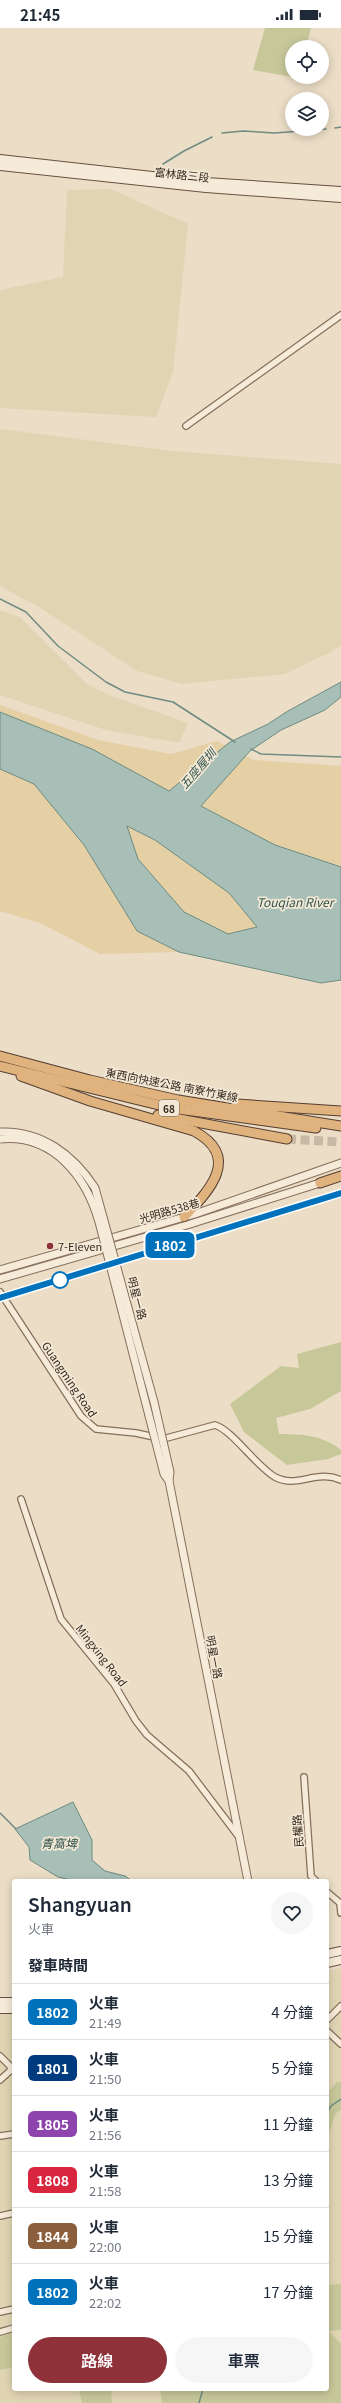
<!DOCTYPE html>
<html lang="zh-TW">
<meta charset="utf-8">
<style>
body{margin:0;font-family:Georgia,"Noto Sans TC",serif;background:#f6f6f7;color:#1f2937;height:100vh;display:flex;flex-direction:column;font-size:15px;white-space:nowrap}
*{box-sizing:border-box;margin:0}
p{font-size:13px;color:#747a83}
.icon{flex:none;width:22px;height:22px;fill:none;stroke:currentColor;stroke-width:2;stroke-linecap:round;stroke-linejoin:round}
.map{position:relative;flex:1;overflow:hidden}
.side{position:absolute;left:12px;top:1851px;width:317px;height:512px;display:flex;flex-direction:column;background:#fff;border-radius:4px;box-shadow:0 2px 10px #0003}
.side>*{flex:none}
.badge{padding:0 8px;border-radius:6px;font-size:14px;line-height:26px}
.tools{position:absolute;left:285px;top:12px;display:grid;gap:8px}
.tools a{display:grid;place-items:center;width:44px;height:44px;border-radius:50%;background:#fff;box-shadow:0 2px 10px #0003;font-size:20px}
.map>.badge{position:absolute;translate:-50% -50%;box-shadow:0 0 0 2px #fff}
h2{padding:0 16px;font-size:15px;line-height:36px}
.round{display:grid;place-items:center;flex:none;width:42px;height:42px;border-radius:21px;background:#f6f6f7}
.headline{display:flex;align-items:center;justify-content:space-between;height:68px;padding:0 16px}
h1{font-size:19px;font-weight:600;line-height:30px}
.primary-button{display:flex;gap:8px;margin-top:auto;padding:8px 16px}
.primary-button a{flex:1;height:46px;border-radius:24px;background:#8f3139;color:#fff;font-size:16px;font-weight:600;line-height:46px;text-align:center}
.primary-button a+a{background:#f6f6f7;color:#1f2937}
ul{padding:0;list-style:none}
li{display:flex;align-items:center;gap:12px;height:56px;padding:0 16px;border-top:1px solid #e0e1e3}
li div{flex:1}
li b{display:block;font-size:15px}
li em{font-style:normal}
li .badge{min-width:44px;font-weight:700;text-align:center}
.status{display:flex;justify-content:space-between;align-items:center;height:28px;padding:0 20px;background:#fff;direction:ltr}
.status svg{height:11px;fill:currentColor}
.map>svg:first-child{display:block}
.farmland{fill:#e0d5b3}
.green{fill:#c7c89a}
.sand{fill:#e5cfa5}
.water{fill:#a7bfb6;stroke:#6e8c82;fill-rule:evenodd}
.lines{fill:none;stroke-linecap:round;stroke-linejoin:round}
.stream{stroke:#6e8c82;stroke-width:1.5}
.trunk-tunnel{stroke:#c7b9a5;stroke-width:9;stroke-dasharray:9 4.5;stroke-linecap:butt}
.minor-casing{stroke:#856f5d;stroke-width:8}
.tertiary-casing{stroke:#856f5d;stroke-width:9}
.secondary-casing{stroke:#675040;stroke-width:10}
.trunk-casing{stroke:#533e31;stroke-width:11}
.minor{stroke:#f6ebd8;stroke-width:5.5}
.tertiary{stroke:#f6ebd8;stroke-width:7}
.secondary{stroke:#f6ebd8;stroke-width:8}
.trunk{stroke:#e0b27e;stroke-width:9}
.rail{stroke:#36291f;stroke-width:1.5;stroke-dasharray:7 7;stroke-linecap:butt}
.tertiary-bridge-casing{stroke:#856f5d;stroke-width:9;stroke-linecap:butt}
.tertiary-bridge{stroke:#f6ebd8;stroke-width:7}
.line-casing{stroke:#fff;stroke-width:9}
.line{stroke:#0072bc;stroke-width:6}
.poi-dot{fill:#8f3139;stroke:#f3e8d5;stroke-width:1.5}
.stop-dot{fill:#fff;stroke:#0072bc;stroke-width:2}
.labels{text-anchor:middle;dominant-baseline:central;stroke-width:3.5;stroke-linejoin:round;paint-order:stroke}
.shield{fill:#f3e8d5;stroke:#6f6256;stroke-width:1}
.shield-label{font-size:10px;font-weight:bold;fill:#36291f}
.street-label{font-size:11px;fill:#36291f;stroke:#f3e8d5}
.poi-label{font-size:11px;fill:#36291f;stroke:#f3e8d5;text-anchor:start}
.water-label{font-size:12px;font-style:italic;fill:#30554f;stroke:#f3e8d5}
</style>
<div class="status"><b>21:45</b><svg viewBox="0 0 49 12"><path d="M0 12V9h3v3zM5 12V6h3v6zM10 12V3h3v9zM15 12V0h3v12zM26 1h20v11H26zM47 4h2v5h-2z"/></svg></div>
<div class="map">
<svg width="341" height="2375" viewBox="0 0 341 2375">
<rect width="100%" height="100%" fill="#ebddc6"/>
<g class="farmland">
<polygon points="111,161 188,196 173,344 156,389 0,380 0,262 63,249 67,162"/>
<polygon points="0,401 173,423 341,436 341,617 331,624 285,646 182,656 137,643 39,579 0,558"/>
<polygon points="0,582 20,589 87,656 112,668 188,695 179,715 106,702 0,667"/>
<polygon points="341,1940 341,2375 0,2375 0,1986 14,1986 14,2361 327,2361 327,1943"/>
</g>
<g class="green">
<polygon points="265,0 311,0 306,19 292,19 292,49 253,42"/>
<path d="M341,1314V1363L310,1381L276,1390L279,1406C301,1406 323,1407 341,1422V1426L328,1431L287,1437L244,1404L230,1376L281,1338L299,1340L297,1326Z"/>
<polygon points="337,2054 341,2054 341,2082 335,2086 327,2113 327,2065"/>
<polygon points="341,2256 341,2302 328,2303 341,2315 341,2375 162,2375 160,2361 327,2361 327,2257"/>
<polygon points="14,2304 14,2339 0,2342 0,2309"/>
<polygon points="79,2361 111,2361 112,2375 82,2375"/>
</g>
<polygon class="sand" points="0,677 98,712 171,726 217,713 254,732 341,738 341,953 179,924 100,926 40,895 0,883"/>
<g class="water">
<path d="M341,654V669L325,682L281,702L250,723L201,778L275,817L341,839V952L321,955L179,924L137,903L84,817L34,756L0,741V684L92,721L169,763L230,714L268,696L288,683ZM127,798L155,812L229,865L257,899L228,906L184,884L138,831Z"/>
<polygon points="73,1774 92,1812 92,1832 105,1843 125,1848 132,1853 75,1853 58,1849 30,1832 29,1819 15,1801"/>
</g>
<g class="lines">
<g class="stream">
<polyline points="335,100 341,99"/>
<polyline points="222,105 243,103 275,105 326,101"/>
<polyline points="163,136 184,123 212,109"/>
<polyline points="0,571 26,584 58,618 106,654 125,664 173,674 235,714"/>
<polyline points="251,721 261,726 341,729"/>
<polyline points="0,1785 16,1801"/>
<polyline points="327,2085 331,2078 341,2071"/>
<polyline points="199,2375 203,2361"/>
</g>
<polyline class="trunk-tunnel" points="287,1111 341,1114"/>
<g class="minor-casing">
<g id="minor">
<polyline points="186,398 341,287"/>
<path d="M0,1264L81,1388L96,1401L136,1405L163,1411L215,1397C232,1402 256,1438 275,1449C297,1461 316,1441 341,1452"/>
<polyline points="21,1471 61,1591 114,1656 136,1693 147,1707 189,1743 239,1809"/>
<polyline points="304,1749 311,1848 316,1853"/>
<polyline points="327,1864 340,1875 341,1885"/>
<polyline points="327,1992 341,1978"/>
<polyline points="327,2003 341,2016"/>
<polyline points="0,2028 11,2039 10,2043 0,2052"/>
<polyline points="0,2108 14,2106"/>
<polyline points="0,2188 14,2185"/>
<polyline points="0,2284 14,2281"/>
<polyline points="0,2304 14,2300"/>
</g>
</g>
<g class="tertiary-casing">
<g id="tertiary">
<polyline points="0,1242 195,1186 341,1135"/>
<polyline points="0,1251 187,1197 323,1154"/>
<polyline points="169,1453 248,1853"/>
</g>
</g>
<g class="secondary-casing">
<g id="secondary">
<polyline points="0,131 206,154 341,163"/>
<polyline points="0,138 206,160 341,170"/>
<polyline points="327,1926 341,1923"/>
<polyline points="327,1935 341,1932"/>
<polyline points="0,1974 14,1974"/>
<polyline points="0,1981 14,1981"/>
</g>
</g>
<g class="trunk-casing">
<g id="trunk">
<polyline points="0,1028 90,1052 178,1072 341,1098"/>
<polyline points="0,1038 171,1080 316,1100"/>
<path d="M21,1048L90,1073L194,1103C242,1129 209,1163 184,1189"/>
<polyline points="237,1076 341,1083"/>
<polyline points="158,1087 287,1111"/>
<polyline points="320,1155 341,1148"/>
</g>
</g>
<use href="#minor" class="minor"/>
<use href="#tertiary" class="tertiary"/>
<use href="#secondary" class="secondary"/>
<use href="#trunk" class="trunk"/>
<polyline class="rail" points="0,1270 341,1165"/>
<g class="tertiary-bridge-casing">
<g id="tertiary-bridge">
<path d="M0,1104C41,1102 74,1127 95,1160L154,1374L170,1444L169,1453"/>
<path d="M0,1111C53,1106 86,1148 99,1194L164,1446L169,1453"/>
</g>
</g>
<use href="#tertiary-bridge" class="tertiary-bridge"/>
</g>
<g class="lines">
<g class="line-casing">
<polyline id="line" points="0,1270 341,1165"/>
</g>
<use href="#line" class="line"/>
</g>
<circle class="poi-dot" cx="50" cy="1218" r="4"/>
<circle class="stop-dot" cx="60" cy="1252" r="8"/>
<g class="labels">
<rect class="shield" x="159" y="1072" width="20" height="16" rx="3"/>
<g class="shield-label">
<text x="169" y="1080">68</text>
</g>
<g class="street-label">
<text transform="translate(182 146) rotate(6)">富林路三段</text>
<text transform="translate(172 1056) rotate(11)">東西向快速公路 南寮竹東線</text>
<text transform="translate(169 1182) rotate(-16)">光明路538巷</text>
<text transform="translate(138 1270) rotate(75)">明星一路</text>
<text transform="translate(70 1351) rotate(56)">Guangming Road</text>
<text transform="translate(102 1627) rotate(52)">Mingxing Road</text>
<text transform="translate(215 1629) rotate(79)">明星一路</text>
<text transform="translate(297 1803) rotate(-94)">民權路</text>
</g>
<g class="poi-label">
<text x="58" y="1218">7-Eleven</text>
</g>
<g class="water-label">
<text transform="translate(197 740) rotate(-49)">五座屋圳</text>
<text x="295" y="873">Touqian River</text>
<text x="59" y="1814">青窩埤</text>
</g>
</g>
</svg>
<div class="tools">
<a><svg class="icon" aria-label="locate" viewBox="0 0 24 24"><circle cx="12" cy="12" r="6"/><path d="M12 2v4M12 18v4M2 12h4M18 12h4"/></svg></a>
<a><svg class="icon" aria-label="layers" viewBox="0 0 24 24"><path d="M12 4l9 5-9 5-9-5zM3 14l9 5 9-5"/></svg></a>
</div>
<b class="badge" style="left:170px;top:1217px;background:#0072bc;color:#fff">1802</b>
<section class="side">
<div class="headline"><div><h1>Shangyuan</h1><p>火車</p></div><a class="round"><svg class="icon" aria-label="heart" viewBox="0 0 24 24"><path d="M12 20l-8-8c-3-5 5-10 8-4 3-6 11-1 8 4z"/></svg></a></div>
<h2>發車時間</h2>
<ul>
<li><span class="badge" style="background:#0072bc;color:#fff">1802</span><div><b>火車</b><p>21:49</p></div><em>4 分鐘</em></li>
<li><span class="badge" style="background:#003b80;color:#fff">1801</span><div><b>火車</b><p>21:50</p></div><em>5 分鐘</em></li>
<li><span class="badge" style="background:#8e44ad;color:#fff">1805</span><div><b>火車</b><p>21:56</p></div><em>11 分鐘</em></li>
<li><span class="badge" style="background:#d7263d;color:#fff">1808</span><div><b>火車</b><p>21:58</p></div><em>13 分鐘</em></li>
<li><span class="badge" style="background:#8b5e3c;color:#fff">1844</span><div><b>火車</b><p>22:00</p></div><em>15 分鐘</em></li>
<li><span class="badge" style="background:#0072bc;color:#fff">1802</span><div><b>火車</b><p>22:02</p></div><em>17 分鐘</em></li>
</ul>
<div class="primary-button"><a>路線</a><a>車票</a></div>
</section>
</div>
